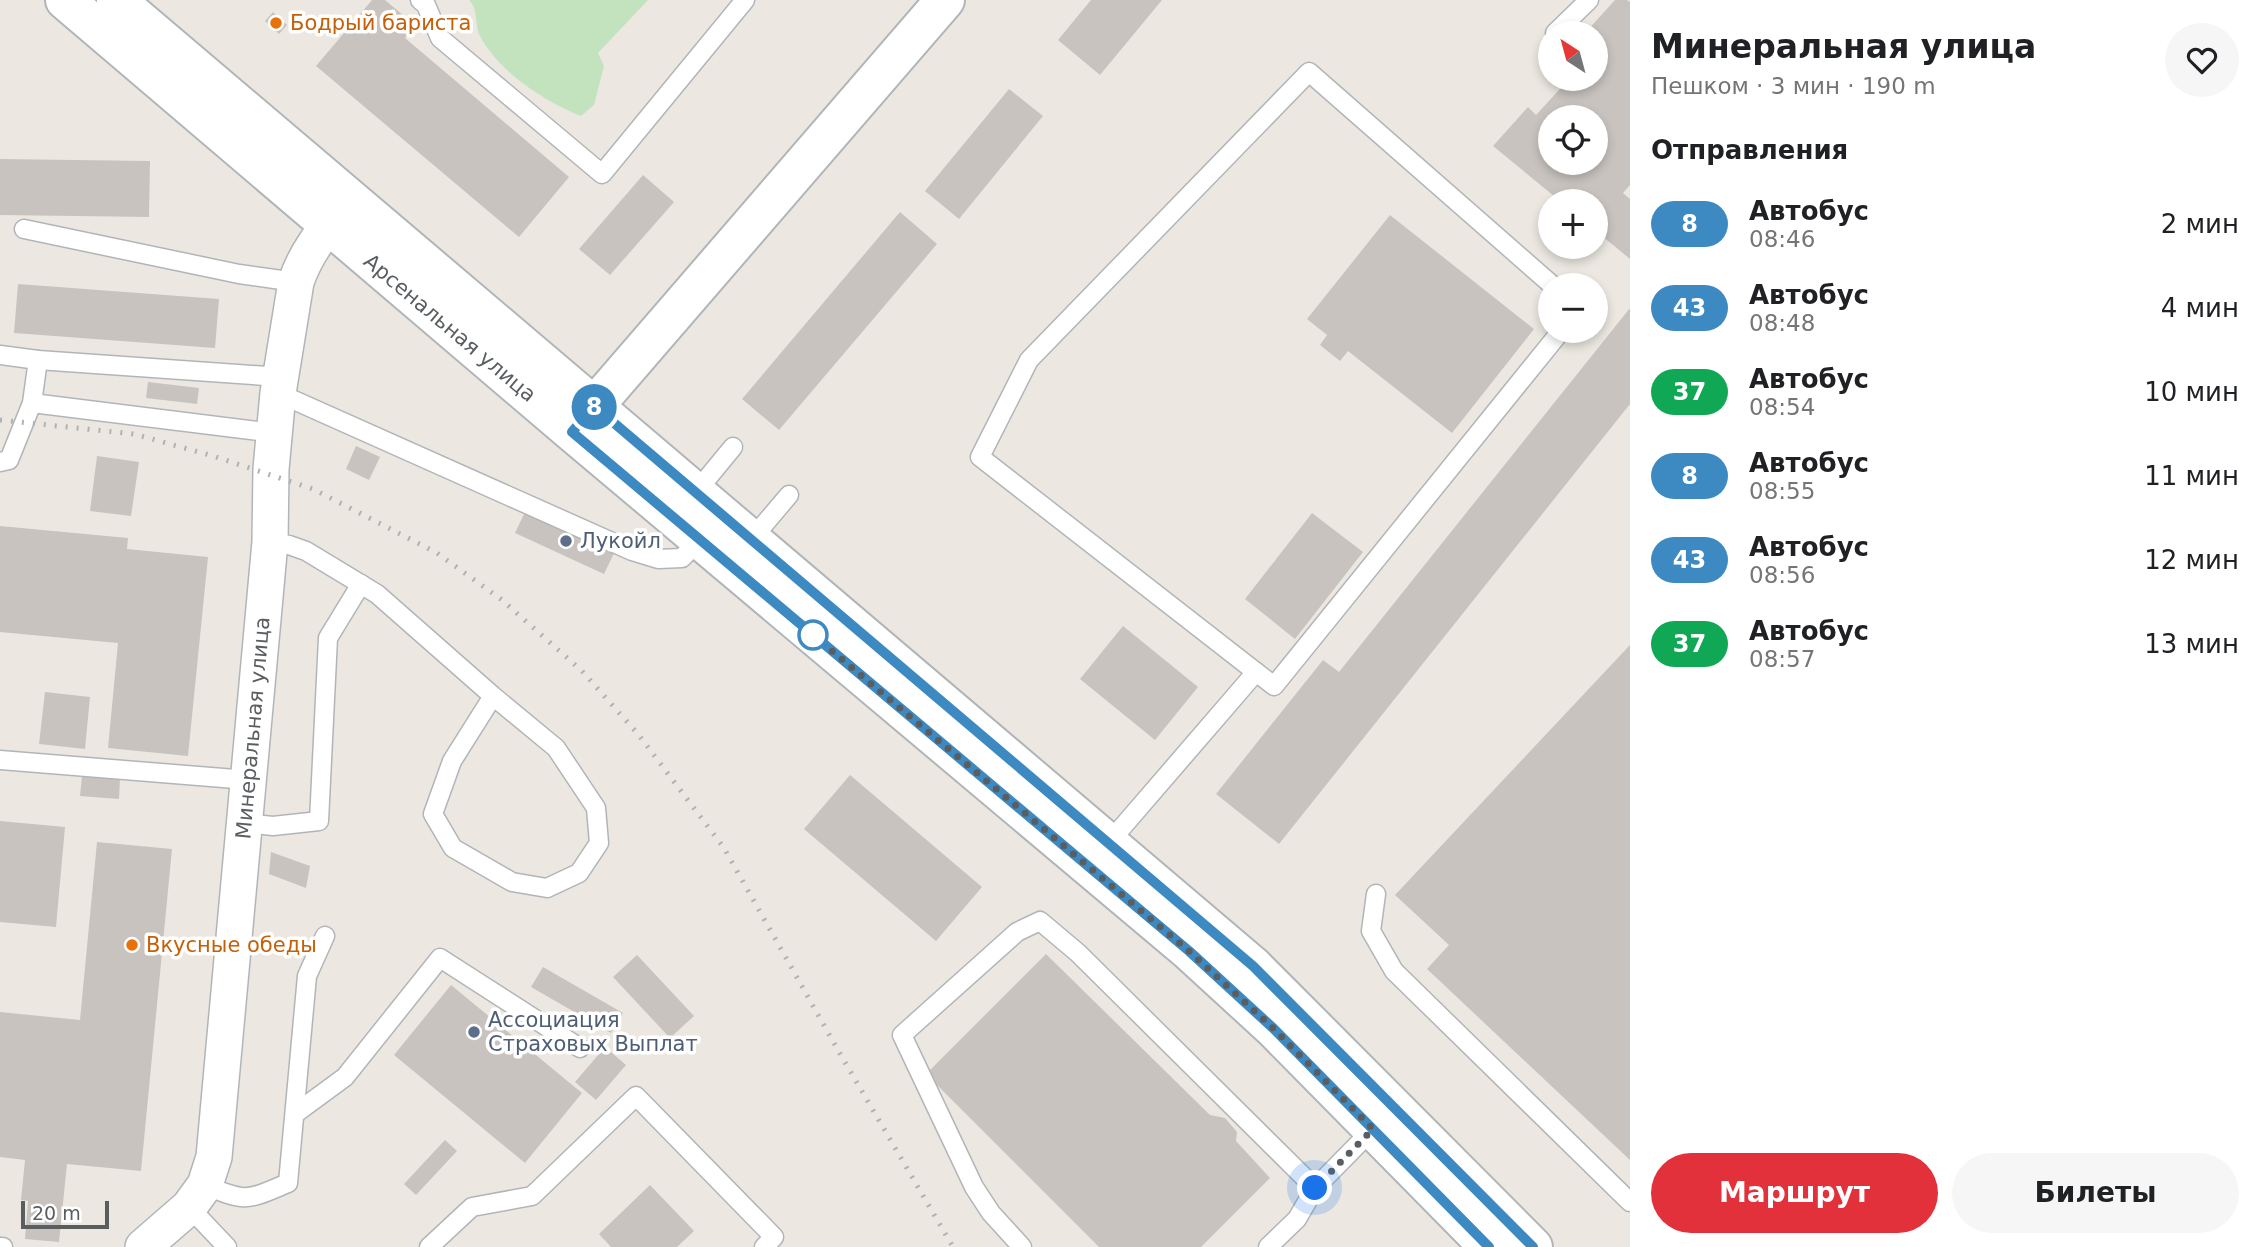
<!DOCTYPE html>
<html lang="ru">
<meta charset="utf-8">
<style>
body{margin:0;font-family:"DejaVu Sans",sans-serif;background:#f6f6f6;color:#202124;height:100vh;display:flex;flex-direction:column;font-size:26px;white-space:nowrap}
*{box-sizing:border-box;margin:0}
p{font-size:23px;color:#757577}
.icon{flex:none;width:38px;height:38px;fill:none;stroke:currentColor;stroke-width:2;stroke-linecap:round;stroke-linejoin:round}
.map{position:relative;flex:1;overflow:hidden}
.drawer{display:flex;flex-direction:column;background:#fff;width:630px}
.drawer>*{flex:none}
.badge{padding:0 14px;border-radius:23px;font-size:24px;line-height:46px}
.needle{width:46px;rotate:324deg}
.buttons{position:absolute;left:1538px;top:21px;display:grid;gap:14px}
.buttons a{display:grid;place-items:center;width:70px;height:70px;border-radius:50%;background:#fff;box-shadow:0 4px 10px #0003;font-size:35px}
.scale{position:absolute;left:21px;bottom:18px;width:88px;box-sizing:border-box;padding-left:7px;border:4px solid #5a5e61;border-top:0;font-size:19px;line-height:24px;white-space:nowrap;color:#5a5e61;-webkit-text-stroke:5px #fff;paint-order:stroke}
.you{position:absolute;width:35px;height:35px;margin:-18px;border:5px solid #fff;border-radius:50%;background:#1a73e8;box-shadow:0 0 0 10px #1a73e833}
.map>.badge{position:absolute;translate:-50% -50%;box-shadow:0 0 0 4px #fff}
h2{padding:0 21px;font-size:26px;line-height:63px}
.round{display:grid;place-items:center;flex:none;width:74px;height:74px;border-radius:37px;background:#f6f6f6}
.head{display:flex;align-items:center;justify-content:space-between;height:119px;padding:0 21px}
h1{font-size:33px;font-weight:800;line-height:52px}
.cta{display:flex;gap:14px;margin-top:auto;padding:14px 21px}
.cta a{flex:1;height:80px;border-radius:42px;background:#e2313b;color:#fff;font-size:28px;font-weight:800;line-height:80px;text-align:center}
.cta a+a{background:#f6f6f6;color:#202124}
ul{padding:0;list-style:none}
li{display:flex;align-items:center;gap:21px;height:84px;padding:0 21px}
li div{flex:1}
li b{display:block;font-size:26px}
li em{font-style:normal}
li .badge{min-width:77px;font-weight:700;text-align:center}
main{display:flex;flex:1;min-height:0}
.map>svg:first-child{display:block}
.green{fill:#c3e3be}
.building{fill:#c8c3be;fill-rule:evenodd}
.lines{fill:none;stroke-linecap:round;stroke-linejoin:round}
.lane-casing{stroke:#b2b5b8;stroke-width:21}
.street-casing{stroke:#b2b5b8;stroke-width:38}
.secondary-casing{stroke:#b1b5b8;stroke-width:42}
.lane{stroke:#fff;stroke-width:18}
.street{stroke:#fff;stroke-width:35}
.secondary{stroke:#fff;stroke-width:38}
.rail{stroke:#b0b1b1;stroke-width:5;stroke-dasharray:2 9;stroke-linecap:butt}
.line-casing{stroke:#fff;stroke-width:16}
.line{stroke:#3d8ac2;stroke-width:10}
.walk{stroke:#5a5e61;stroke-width:7;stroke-dasharray:0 12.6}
.food-dot{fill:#e8710a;stroke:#fff;stroke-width:2.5}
.service-dot{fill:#5c6f8a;stroke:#fff;stroke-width:2.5}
.stop-dot{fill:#fff;stroke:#3d8ac2;stroke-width:3.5}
.labels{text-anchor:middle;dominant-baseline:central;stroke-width:7;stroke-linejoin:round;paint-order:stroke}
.food-label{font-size:21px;fill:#c56008;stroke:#fff;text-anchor:start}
.street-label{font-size:21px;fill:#5a5e61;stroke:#fff}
.service-label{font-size:21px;fill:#4e5e75;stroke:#fff;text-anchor:start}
</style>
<main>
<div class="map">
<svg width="1630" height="1247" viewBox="0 0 1630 1247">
<rect width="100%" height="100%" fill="#ece8e1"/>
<path class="green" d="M469,0H648L598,53L604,66L594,105L581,116C544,101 499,72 480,36C474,24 479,10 469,0Z"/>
<g class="building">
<polygon points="372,0 385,0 415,25 405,38 569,177 519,237 316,66"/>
<polygon points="1091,0 1162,0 1100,75 1058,40"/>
<path d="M1615,0H1627L1630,2V185L1623,193L1630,199V259L1596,231V201H1560L1493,146L1528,107L1536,115L1569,79H1596V33H1585ZM1550,117H1596V163H1550Z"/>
<polygon points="273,12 287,25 279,34 265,21"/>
<polygon points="1009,89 1043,116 959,219 925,191"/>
<polygon points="0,159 150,161 149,217 0,215"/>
<polygon points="643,175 674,202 610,275 579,249"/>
<polygon points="900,212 937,244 779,430 742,399"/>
<polygon points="1390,215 1534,329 1452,433 1348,351 1340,361 1320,345 1327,335 1307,319"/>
<polygon points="18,284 219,299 215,348 14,333"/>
<polygon points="1630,308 1630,404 1279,844 1216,794 1323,660 1339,672"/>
<polygon points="148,382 199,388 197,404 146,398"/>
<polygon points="356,446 380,457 369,480 346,469"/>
<polygon points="97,456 139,462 131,516 90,511"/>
<polygon points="527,508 616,549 604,574 515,533"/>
<polygon points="1312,513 1363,552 1295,639 1245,599"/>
<polygon points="0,526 128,538 127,549 208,557 188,756 108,748 118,643 0,632"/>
<polygon points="1123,626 1198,687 1155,740 1080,679"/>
<polygon points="1630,645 1630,1160 1427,969 1449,945 1395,895"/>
<polygon points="45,692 90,697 85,749 39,744"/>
<polygon points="850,775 982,887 936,941 804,829"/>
<polygon points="82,776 120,779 119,799 80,796"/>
<polygon points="0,821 65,827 56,927 0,922"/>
<polygon points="97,842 172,849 141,1171 67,1164 59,1242 25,1239 28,1201 21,1200 25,1160 0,1157 0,1012 80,1020"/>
<polygon points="271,852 310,866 306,888 269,874"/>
<polygon points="1046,954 1210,1115 1225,1118 1237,1132 1236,1141 1270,1178 1201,1247 1099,1247 926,1074"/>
<polygon points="637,955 694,1016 670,1038 613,977"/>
<polygon points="543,967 623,1013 611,1033 531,987"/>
<polygon points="451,985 582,1093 525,1163 394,1055"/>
<polygon points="605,1047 626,1065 596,1100 575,1082"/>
<polygon points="445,1140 457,1151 416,1195 404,1184"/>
<polygon points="650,1185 694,1231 677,1247 611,1247 599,1234"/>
</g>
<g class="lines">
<g class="lane-casing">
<g id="lane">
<polyline points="420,0 426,5 440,38 602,174 745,0"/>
<polyline points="1555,33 1589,0"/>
<polyline points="24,229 239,274 296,282"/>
<polyline points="0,355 38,360 281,377"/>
<polyline points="278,393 632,551 658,559 682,558 699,540"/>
<polyline points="32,403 274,433"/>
<polyline points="0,462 9,460 32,403 38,360"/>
<polyline points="696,492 733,447"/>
<polyline points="750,541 789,495"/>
<polyline points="270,542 289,545 306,551 377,594 493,696 556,748 596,808 599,843 579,873 547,888 512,882 453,848 433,814 452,761 493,696"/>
<polyline points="1256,672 1274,686 1561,331"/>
<polyline points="0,760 248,780"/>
<polyline points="244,823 273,826 319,821 328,638 361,584"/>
<polyline points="1106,846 1256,672 980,457 1029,360 1309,72 1552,285"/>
<polyline points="1376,894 1371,931 1394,971 1630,1202"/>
<polyline points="296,1113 345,1077 440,958 580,1048"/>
<path d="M205,1185C247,1203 247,1200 288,1183L307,976L325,936"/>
<polyline points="189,1207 227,1247"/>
<polyline points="0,1247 3,1247"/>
<polyline points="429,1247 472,1207 532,1196 636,1096 774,1237 764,1247"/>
<polyline points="1022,1247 991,1213 974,1187 902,1035 1017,932 1040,921 1078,953 1315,1188"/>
<polyline points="1268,1247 1297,1219 1315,1188 1374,1128"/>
</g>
</g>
<g class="street-casing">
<path id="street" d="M143,1247L189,1207L205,1185L214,1157L270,542L271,469L278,393L296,282C306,251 327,227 347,202"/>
</g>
<g class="secondary-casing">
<g id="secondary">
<polyline points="65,0 572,432 1189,951 1273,1028 1489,1247"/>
<polyline points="116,0 1253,966 1533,1247"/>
<polyline points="578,425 945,0"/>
</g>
</g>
<use href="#lane" class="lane"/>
<use href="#street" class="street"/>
<use href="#secondary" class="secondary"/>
<polyline class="rail" points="0,420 134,434 213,456 313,489 437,553 502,600 582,671 638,734 724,848 843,1059 953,1247"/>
</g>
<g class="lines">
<g class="line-casing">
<polyline id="line" points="1489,1247 1273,1028 1189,951 572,432 594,406 1253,966 1533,1247"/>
</g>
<use href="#line" class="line"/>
<polyline class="walk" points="813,635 1189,951 1273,1028 1373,1129 1315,1188"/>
</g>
<g class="food-dot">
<circle cx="276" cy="23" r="7"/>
<circle cx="132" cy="945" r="7"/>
</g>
<g class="service-dot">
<circle cx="566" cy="541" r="7"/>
<circle cx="474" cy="1032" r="7"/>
</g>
<circle class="stop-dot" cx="813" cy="635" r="14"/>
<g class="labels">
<g class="food-label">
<text x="290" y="23">Бодрый бариста</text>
<text x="146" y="945">Вкусные обеды</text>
</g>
<g class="street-label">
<text transform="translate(450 328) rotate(40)">Арсенальная улица</text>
<text transform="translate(253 728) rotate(-85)">Минеральная улица</text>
</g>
<g class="service-label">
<text x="580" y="541">Лукойл</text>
<text x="488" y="1020">Ассоциация<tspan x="488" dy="24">Страховых Выплат</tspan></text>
</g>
</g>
</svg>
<div class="buttons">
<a><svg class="needle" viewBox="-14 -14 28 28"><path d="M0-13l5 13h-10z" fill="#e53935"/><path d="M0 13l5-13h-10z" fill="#757577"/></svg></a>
<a><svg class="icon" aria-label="locate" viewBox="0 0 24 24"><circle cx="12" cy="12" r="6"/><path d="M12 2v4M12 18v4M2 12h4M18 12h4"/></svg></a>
<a>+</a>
<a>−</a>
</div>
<div class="scale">20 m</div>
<div class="you" style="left:1315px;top:1188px"></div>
<b class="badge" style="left:594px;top:407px;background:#3d8ac2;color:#fff">8</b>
</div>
<section class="drawer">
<div class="head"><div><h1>Минеральная улица</h1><p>Пешком · 3 мин · 190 m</p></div><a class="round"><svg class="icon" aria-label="heart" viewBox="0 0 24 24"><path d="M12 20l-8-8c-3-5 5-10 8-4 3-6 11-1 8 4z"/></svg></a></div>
<h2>Отправления</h2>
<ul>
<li><span class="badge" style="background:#3d8ac2;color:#fff">8</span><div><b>Автобус</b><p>08:46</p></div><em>2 мин</em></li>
<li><span class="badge" style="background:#3d8ac2;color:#fff">43</span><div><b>Автобус</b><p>08:48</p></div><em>4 мин</em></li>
<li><span class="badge" style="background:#10a855;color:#fff">37</span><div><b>Автобус</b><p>08:54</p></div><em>10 мин</em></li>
<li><span class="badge" style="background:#3d8ac2;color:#fff">8</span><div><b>Автобус</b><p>08:55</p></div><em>11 мин</em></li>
<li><span class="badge" style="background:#3d8ac2;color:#fff">43</span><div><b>Автобус</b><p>08:56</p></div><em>12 мин</em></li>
<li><span class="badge" style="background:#10a855;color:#fff">37</span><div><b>Автобус</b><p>08:57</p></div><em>13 мин</em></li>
</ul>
<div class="cta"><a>Маршрут</a><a>Билеты</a></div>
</section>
</main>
